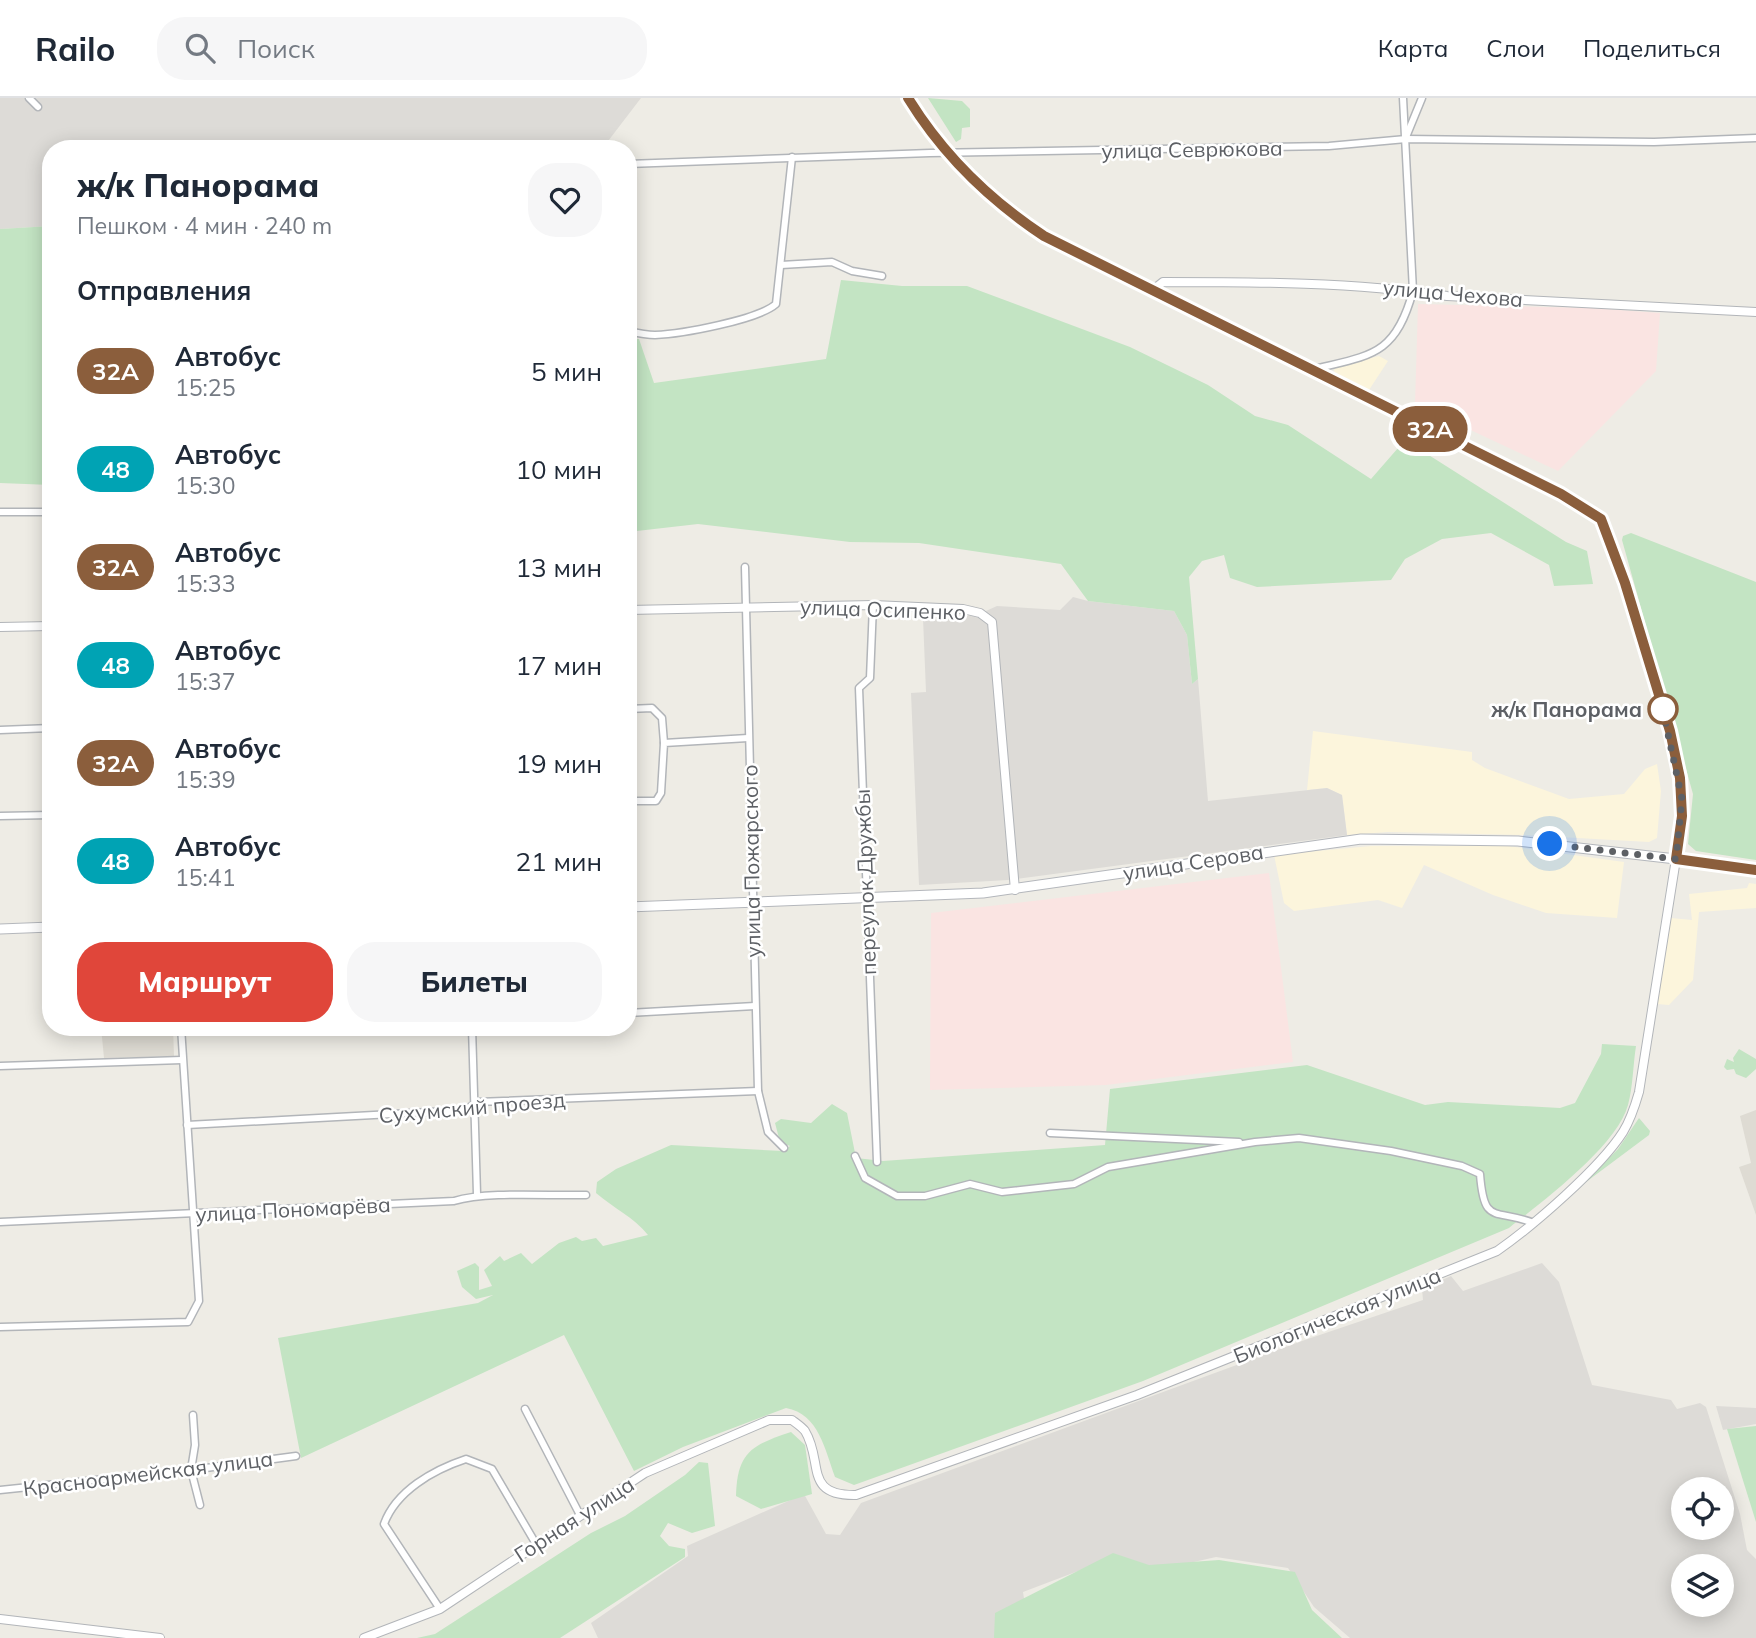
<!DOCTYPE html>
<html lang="ru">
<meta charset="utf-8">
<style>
body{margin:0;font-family:Mulish,sans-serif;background:#f6f6f7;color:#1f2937;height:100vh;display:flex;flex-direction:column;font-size:26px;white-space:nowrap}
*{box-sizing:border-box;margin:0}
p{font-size:23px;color:#747a83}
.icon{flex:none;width:38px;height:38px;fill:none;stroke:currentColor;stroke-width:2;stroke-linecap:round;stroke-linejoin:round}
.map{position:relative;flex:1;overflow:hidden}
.side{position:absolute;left:42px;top:42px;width:595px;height:896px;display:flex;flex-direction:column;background:#fff;border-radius:28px;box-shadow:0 4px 18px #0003}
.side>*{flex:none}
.badge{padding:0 14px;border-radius:23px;font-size:24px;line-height:46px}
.tools{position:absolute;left:1671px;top:1379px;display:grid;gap:14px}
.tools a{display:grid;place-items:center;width:63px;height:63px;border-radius:50%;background:#fff;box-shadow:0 4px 18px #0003;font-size:35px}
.you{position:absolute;width:35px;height:35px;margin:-18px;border:5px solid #fff;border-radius:50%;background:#1a73e8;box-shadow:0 0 0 10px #1a73e833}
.map>.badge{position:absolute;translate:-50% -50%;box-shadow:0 0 0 4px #fff}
h2{padding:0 35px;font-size:26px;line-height:63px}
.round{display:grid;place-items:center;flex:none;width:74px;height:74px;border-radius:28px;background:#f6f6f7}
.summary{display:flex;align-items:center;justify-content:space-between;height:119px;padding:0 35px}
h1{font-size:33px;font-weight:800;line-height:52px}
.action{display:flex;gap:14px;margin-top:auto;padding:14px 35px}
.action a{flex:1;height:80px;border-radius:28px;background:#e0463a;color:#fff;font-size:28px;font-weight:800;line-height:80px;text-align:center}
.action a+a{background:#f6f6f7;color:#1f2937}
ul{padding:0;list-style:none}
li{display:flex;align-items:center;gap:21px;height:98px;padding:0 35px}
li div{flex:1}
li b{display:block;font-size:26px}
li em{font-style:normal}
li .badge{min-width:77px;font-weight:700;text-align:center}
header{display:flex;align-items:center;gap:42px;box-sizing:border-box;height:98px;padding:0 35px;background:#fff;border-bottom:2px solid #e0e1e3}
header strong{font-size:33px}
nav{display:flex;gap:38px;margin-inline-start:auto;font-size:24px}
.search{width:490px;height:63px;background:#f6f6f7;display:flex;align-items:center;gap:18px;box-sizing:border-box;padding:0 24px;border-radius:28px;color:#747a83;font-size:26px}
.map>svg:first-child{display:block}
.commercial{fill:#fcf5dc}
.industrial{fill:#dddbd7;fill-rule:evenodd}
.education{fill:#dedbd3}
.medical{fill:#fae4e2}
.green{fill:#c3e4c3}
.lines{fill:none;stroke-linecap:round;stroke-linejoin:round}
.minor-casing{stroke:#b2b5b9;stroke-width:9}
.tertiary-casing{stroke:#b2b5b9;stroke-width:10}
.secondary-casing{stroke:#b4b7bc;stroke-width:11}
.minor{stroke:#fff;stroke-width:6}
.tertiary{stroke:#fff;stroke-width:8}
.secondary{stroke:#fff;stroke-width:9}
.line-casing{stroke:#fff;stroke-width:16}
.line{stroke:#8b5e3c;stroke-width:10}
.walk{stroke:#5d6065;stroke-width:7;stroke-dasharray:0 12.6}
.stop-dot{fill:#fff;stroke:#8b5e3c;stroke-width:3.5}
.labels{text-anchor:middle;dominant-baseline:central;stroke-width:5;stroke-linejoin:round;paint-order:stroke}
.street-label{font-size:21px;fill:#5d6065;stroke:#fff}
.stop-label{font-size:21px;font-weight:bold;fill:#5d6065;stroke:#fff;text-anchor:end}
</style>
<header>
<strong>Railo</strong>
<div class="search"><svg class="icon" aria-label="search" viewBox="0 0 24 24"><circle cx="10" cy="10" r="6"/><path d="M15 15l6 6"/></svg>Поиск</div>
<nav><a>Карта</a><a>Слои</a><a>Поделиться</a></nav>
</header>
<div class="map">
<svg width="1756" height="1540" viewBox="0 0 1756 1540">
<rect width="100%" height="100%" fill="#eeece5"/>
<g class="commercial">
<polygon points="1379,258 1388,263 1369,292 1334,274 1335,269"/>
<polygon points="1313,633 1472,654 1472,662 1485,670 1569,701 1624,696 1645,671 1657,666 1661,693 1657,740 1649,744 1522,737 1388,734 1347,737 1342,697 1327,690 1307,692"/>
<polygon points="1371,748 1508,748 1624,764 1617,820 1546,815 1493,797 1424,767 1402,810 1378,802 1294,813 1284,805 1274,757"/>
<polygon points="1749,785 1756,786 1756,810 1699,814 1693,882 1669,907 1657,906 1671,820 1692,822 1689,796 1747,790"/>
</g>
<g class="industrial">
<polygon points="0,0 641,0 602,51 51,51 51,128 0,131"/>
<polygon points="1073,499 1088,503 1174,513 1187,537 1192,586 1198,581 1208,703 1327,690 1342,697 1347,737 1008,782 919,787 911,595 926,594 923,520 977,517 997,508 1060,512"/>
<path d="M1542,1165L1559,1184L1592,1287L1671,1302L1677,1311L1700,1305L1706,1309L1740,1416L1747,1452L1756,1461V1540H1350L1314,1509L1288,1470L1216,1459L1149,1474L1115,1459L1023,1494L1030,1540H598L591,1525L688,1458L687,1448L804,1396L826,1436L840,1437L861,1405L1302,1243L1423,1202L1422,1191L1451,1178L1463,1193ZM1684,1391H1722V1430H1684ZM1684,1468H1722V1507H1684Z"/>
<polygon points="1716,1308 1756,1310 1756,1326 1723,1332"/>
</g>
<g class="education">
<polygon points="101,929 173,929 174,958 104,960"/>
<polygon points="1756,1012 1756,1117 1739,1069 1751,1065 1740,1018"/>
</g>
<g class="medical">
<polygon points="1418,206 1591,210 1660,215 1656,273 1558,373 1415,306"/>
<polygon points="1269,775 1293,964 1106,987 930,992 931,815"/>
</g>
<g class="green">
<polygon points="928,0 962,3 970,11 970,29 962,30 961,41 956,44"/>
<polygon points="51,128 51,387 0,385 0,131"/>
<polygon points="841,182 902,188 967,188 1130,249 1208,287 1255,318 1288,327 1371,381 1405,342 1566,444 1587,453 1593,486 1554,488 1549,467 1491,435 1442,441 1405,461 1391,482 1257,489 1230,480 1224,457 1202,463 1189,479 1198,581 1192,586 1187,537 1174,513 1088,503 1061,466 919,445 850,444 698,426 628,434 628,241 639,241 654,285 826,261"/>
<polygon points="1631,435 1756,484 1756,762 1696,753 1688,746 1693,696 1622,442 1623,438"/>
<path d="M1602,946L1636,948C1633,967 1633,988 1628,1007C1617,1048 1543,1103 1509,1130L1143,1283L854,1387L835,1379C825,1352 819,1316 786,1310L683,1349L634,1373L564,1237L301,1360L278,1240L478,1205L493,1197L476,1201L462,1189L457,1173L475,1165L479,1169V1192L492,1188L484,1172L500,1158L504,1163L521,1155L532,1166L559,1145L576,1139L582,1143L596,1140L603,1148L648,1137C634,1119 613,1110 596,1095L597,1084L616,1071L671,1047L783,1053L790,1048L780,1044L775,1025L781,1021L811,1025L832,1006L847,1015L856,1060L883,1063L1105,1047L1110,991L1307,967L1425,1007L1448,1004L1560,1010L1575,1005L1601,956Z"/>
<polygon points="1739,951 1756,961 1756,971 1746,980 1736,976 1734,971 1727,972 1724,969 1727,961 1734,964 1733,960"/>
<polygon points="1639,1020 1650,1033 1649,1037 1582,1087 1618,1051"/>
<polygon points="1756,1328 1756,1424 1727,1331"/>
<path d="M791,1334L805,1347L812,1396L761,1411L736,1398C737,1354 752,1347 791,1334Z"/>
<polygon points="699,1364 708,1365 715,1428 692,1435 668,1425 660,1438 669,1448 685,1451 685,1459 560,1540 417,1540 435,1536 591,1435 625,1418 685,1377"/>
<polygon points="1113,1455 1149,1467 1219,1462 1295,1474 1312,1512 1342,1540 994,1540 995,1515"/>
</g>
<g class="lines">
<g class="minor-casing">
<g id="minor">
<polyline points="29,0 38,9"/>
<polyline points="1406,39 1422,0"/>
<polyline points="628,66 930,55 1329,48 1406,41 1654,44 1756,40"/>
<polyline points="781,167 832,164 852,173 882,178"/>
<path d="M628,233C637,235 647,237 655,237C681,236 758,222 776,206L792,59"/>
<path d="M1311,272C1370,257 1395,259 1413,193L1403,0"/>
<polyline points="0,414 51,414"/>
<polyline points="745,469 758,993 768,1034 784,1050"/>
<polyline points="873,507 870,580 859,590 877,1064"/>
<polyline points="628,611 652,610 662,620 664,645"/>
<polyline points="0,632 51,630"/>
<polyline points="628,703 656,703 661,695 664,645 748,640"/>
<polyline points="0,718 51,717"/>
<polyline points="628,915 755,908"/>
<polyline points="472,929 477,1096"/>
<polyline points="0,968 182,962"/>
<polyline points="187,1027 466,1012 477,1004 758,993"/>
<polyline points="1050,1035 1239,1044"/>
<path d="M855,1058L865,1080L897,1098H925L970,1086L1002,1094L1074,1086L1108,1069L1255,1044L1299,1040L1391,1053L1462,1068L1480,1076C1484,1128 1494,1110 1534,1125"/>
<path d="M0,1124L454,1103C487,1093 548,1098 586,1097"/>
<polyline points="0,1229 188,1224 199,1203 181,929"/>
<polyline points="525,1311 580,1417"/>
<polyline points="193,1317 195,1347 191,1372 200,1407"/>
<polyline points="0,1392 191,1372 296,1358"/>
<path d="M440,1511L384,1426C396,1393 433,1372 466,1361L492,1371L536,1446"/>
</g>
</g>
<g class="tertiary-casing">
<g id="tertiary">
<path d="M1153,192L1163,184C1258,184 1352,184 1447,198L1756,214"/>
<polyline points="628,512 873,507 963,511 980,515 992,524 1015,792"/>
<polyline points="0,529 51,528"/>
<polyline points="0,1521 160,1540"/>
<path d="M364,1540L440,1511L645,1375L769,1322H792C796,1325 802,1329 805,1333C824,1364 803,1398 856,1397L1137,1297L1497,1153C1533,1128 1600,1070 1623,1034C1631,1021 1635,1008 1639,994L1676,761L1756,772"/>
</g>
</g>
<g class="secondary-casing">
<g id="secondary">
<path d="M628,809L983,795L1361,741L1518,743L1676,761L1682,718L1680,680L1670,633L1632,506L1614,450L1601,421L1561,396L1044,138C988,101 942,57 908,0"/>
<polyline points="0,831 51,829"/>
</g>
</g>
<use href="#minor" class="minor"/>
<use href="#tertiary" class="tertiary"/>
<use href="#secondary" class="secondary"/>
</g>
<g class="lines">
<g class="line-casing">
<path id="line" d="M908,0C943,57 988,101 1044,138L1561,396L1601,421L1625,485L1670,633L1680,680L1682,718L1676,761L1756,772"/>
</g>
<use href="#line" class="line"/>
<polyline class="walk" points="1550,746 1676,761 1682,701 1662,608 1663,611"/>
</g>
<circle class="stop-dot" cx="1663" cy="611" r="14"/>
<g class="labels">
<g class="street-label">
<text transform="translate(1192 51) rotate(-1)">улица Севрюкова</text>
<text transform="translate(1453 195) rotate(5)">улица Чехова</text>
<text transform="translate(883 511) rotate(2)">улица Осипенко</text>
<text transform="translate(751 763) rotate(-91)">улица Пожарского</text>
<text transform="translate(1193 764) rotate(-9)">улица Серова</text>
<text transform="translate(865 784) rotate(-92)">переулок Дружбы</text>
<text transform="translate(472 1009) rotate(-5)">Сухумский проезд</text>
<text transform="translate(293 1111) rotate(-3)">улица Пономарёва</text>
<text transform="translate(1337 1217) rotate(-22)">Биологическая улица</text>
<text transform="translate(148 1375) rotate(-7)">Красноармейская улица</text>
<text transform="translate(574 1421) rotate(-33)">Горная улица</text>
</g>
<g class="stop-label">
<text x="1642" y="611">ж/к Панорама</text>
</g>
</g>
</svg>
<div class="tools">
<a><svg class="icon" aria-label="locate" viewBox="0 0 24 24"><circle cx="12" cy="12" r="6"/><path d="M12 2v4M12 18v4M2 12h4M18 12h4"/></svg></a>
<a><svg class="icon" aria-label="layers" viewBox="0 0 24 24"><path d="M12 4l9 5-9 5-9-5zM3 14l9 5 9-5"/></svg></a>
</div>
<div class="you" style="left:1550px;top:746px"></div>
<b class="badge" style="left:1430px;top:331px;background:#8b5e3c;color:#fff">32A</b>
<section class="side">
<div class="summary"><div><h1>ж/к Панорама</h1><p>Пешком · 4 мин · 240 m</p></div><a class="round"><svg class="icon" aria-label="heart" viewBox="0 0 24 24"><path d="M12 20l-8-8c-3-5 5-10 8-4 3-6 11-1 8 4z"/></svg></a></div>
<h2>Отправления</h2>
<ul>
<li><span class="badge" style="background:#8b5e3c;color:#fff">32A</span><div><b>Автобус</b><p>15:25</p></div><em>5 мин</em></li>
<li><span class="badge" style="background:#00a3b4;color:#fff">48</span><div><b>Автобус</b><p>15:30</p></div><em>10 мин</em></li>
<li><span class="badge" style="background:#8b5e3c;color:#fff">32A</span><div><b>Автобус</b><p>15:33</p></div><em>13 мин</em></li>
<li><span class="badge" style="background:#00a3b4;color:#fff">48</span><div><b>Автобус</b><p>15:37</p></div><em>17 мин</em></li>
<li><span class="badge" style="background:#8b5e3c;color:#fff">32A</span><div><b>Автобус</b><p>15:39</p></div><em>19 мин</em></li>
<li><span class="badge" style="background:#00a3b4;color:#fff">48</span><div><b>Автобус</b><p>15:41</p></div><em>21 мин</em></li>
</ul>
<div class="action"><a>Маршрут</a><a>Билеты</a></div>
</section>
</div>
